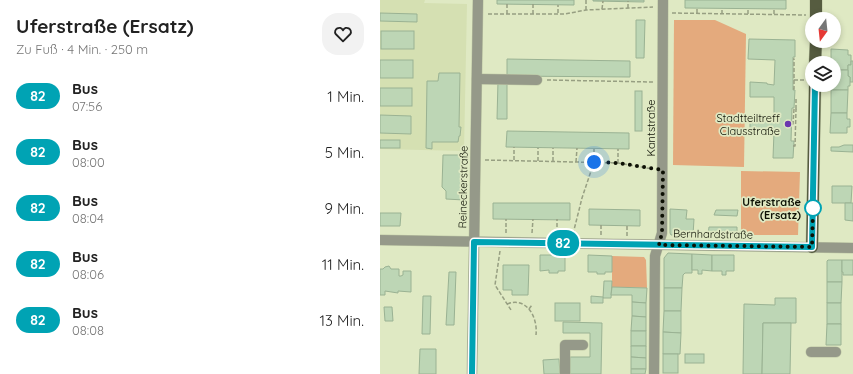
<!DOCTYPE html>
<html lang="de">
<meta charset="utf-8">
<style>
body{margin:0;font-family:Quicksand,sans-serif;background:#f2f2f2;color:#222;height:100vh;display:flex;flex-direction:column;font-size:15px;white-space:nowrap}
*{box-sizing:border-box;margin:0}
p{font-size:13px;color:#767676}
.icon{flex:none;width:22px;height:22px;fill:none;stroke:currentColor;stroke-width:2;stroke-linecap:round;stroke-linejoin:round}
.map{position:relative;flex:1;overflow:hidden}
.sheet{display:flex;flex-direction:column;background:#fff;width:380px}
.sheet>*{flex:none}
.badge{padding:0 8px;border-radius:13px;font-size:14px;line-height:26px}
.needle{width:26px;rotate:195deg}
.buttons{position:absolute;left:425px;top:12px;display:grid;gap:8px}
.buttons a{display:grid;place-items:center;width:36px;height:36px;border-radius:50%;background:#fff;box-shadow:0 2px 6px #0003;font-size:20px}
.you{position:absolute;width:20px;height:20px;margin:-10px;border:3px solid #fff;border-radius:50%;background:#1a73e8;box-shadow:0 0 0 6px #1a73e833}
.map>.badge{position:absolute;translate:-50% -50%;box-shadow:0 0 0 2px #fff}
.round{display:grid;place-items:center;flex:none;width:42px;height:42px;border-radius:16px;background:#f2f2f2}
.summary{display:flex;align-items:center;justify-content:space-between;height:68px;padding:0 16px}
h1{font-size:19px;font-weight:700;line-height:30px}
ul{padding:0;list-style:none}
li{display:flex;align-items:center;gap:12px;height:56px;padding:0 16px}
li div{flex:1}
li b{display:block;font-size:15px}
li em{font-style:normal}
li .badge{min-width:44px;font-weight:700;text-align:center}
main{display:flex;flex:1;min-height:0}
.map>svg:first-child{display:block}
.built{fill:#d5e0b2}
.green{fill:#e4aa7d}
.building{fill:#bdd6b5;stroke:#9ab293}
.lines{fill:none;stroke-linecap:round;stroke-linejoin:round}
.minor-casing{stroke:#bdc6a4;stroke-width:11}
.major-casing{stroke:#bdc6a4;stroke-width:13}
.path{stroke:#979f82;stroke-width:1.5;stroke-dasharray:4 2;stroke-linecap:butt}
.minor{stroke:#959989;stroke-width:10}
.major{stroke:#565c40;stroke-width:12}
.line-casing{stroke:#fff;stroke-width:9}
.line{stroke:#00a3b4;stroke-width:6}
.walk{stroke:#0d1004;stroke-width:4;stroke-dasharray:0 7.2}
.poi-dot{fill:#6a37af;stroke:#dfe9c3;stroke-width:1.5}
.stop-dot{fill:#fff;stroke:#00a3b4;stroke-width:2}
.labels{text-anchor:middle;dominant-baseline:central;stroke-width:3.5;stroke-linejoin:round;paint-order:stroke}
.poi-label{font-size:11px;fill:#0d1004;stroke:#dfe9c3;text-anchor:end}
.street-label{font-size:11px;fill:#0d1004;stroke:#dfe9c3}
.stop-label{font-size:11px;font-weight:bold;fill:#0d1004;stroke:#dfe9c3;text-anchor:end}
</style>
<main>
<section class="sheet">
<div class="summary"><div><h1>Uferstraße (Ersatz)</h1><p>Zu Fuß · 4 Min. · 250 m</p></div><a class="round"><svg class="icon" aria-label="heart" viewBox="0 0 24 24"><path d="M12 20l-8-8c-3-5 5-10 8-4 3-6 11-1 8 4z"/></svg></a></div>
<ul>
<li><span class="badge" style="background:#00a3b4;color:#fff">82</span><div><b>Bus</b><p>07:56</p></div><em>1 Min.</em></li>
<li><span class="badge" style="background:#00a3b4;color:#fff">82</span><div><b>Bus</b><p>08:00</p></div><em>5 Min.</em></li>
<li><span class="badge" style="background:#00a3b4;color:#fff">82</span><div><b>Bus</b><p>08:04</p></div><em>9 Min.</em></li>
<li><span class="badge" style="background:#00a3b4;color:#fff">82</span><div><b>Bus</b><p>08:06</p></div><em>11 Min.</em></li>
<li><span class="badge" style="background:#00a3b4;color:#fff">82</span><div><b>Bus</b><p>08:08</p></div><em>13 Min.</em></li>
</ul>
</section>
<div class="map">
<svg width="473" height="374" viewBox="0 0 473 374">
<rect width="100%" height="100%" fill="#dfe9c3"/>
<polygon class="built" points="0,0 45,0 44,3 87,4 84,151 0,149"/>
<g class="green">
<polygon points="294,20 335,20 366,34 364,167 293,165"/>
<polygon points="361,171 420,172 418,235 361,235"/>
<polygon points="232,256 264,257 266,260 267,288 232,287"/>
</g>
<g class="building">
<polygon points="117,0 194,0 194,5 117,4"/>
<polygon points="213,0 264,0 264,2 213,1"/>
<polygon points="305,0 406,0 406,9 305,8"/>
<polygon points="0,13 37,14 37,22 0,21"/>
<polygon points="256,20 265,20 264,58 256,58"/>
<rect x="1" y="31" width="33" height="18"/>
<polygon points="369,39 415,40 415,57 413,57 413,90 415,90 414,108 412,108 411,141 414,141 413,158 393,158 394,132 370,132 370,117 386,117 386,119 394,119 394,97 370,97 370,82 387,83 387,84 394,85 395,60 368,59"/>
<polygon points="451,49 468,50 468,55 471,55 471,65 468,65 468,70 454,70 454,63 451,63"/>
<polygon points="127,59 250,61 250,77 127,76"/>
<rect x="0" y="60" width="33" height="18"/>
<polygon points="471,61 473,61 473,82 470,82 470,77 468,76 468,65 471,65"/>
<polygon points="454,70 468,70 468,76 470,77 470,86 468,86 468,90 451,90 451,85 454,85"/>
<polygon points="59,73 80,73 79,127 81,127 80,136 79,136 78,142 52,142 52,149 46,148 47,81 58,81"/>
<polygon points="118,81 127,82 127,119 117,119"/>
<rect x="0" y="88" width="32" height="18"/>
<polygon points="451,90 468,90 467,113 451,113"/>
<rect x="255" y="91" width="7" height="40"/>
<polygon points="451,113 467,113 467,119 470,119 470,127 467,127 467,133 450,133"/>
<polygon points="0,115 31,116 31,134 0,133"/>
<polygon points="127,131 249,133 249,149 126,147"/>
<rect x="0" y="140" width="20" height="8"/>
<polygon points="464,145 473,145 473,152 451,151 451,147 459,147"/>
<polygon points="63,155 84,155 84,200 66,199 66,191 62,187"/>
<polygon points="452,186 472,186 471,203 452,203"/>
<polygon points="113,203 190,203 190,220 113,219"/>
<polygon points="465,203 473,203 473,221 465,220"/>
<polygon points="209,209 260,210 260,226 209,225"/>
<polygon points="290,209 307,210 306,219 314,219 313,235 291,235 290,233"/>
<polygon points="336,210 358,210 357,216 334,215"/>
<polygon points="0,213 21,213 20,226 0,226"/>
<polygon points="329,227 357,227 357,236 328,235"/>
<polygon points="288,253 312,254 312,273 305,273 303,275 302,288 284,288 284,258"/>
<polygon points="312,254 332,255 332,271 322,270 322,274 318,274 318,270 312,270"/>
<polygon points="160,255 185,255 185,271 178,271 178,273 169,273 169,270 160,271"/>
<polygon points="208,255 232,256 232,272 225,272 225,274 217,274 217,272 208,272"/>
<polygon points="332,255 354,255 354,271 346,271 346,275 342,275 342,271 332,271"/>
<polygon points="448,260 462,260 462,282 447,282 447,261"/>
<polygon points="462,260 473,260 473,275 463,275 463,272 462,272"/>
<polygon points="123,265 149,265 148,295 132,295 132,290 123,290"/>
<polygon points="9,266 11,269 19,269 19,276 21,276 23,275 23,271 31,271 31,292 18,291 18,293 5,291 5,295 0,295 0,269 3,269 5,267"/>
<polygon points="69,272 76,272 74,325 66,325"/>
<polygon points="224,281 232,281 231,298 223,298"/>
<polygon points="447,282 462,282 461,303 447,303"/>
<polygon points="232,287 267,288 266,303 252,302 252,295 231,295"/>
<polygon points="284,288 302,288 301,311 284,311"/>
<polygon points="43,296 51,296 50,334 42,334"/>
<polygon points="211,296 223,297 223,303 211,303"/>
<polygon points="395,298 416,298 416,323 383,323 382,374 363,374 364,304 395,305"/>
<polygon points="252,302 266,303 266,317 252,316"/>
<rect x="175" y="303" width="25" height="18"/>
<rect x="447" y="303" width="14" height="21"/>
<polygon points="4,307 12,307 13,321 5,321"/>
<polygon points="284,311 301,311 301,333 283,332"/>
<polygon points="252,316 266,317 266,331 251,331"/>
<polygon points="183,322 222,323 221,374 190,374 190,357 210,357 210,333 183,333"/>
<polygon points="383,323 411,323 410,374 382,374"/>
<polygon points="447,324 461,324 461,345 446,345"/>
<rect x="251" y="331" width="15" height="15"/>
<polygon points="283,332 301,333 300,354 283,354"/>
<polygon points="251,346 266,346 266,358 251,357"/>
<polygon points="40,349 56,349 56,374 39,374"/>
<rect x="283" y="354" width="15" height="19"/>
<rect x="305" y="354" width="19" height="9"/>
<polygon points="251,357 266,358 266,369 251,369"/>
<polygon points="179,359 180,374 164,374 163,360"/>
<polygon points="251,369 266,369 265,374 251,374"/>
</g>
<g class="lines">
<g class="minor-casing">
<g id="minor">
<polyline points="97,79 157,80"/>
<polyline points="0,240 473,248"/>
<polyline points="431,352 456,352"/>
<polyline points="92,374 98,0"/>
<polyline points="185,374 185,345 203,345"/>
<polyline points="274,374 275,256 282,233 283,0"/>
</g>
</g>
<g class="major-casing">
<g id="major">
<polyline points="436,19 436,0"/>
<polyline points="435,63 436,41"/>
<polyline points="432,247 435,85"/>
</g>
</g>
<g class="path">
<polyline points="248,8 248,1"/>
<polyline points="222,9 223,1"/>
<polyline points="206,10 206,0"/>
<polyline points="178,13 178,5"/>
<polyline points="292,13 426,15"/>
<polyline points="317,13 317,8"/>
<polyline points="108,14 185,14 206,10 273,7"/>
<polyline points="127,14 127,4"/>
<polyline points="153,14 153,4"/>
<polyline points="342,14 342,8"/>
<polyline points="368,14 368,9"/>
<polyline points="394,14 394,9"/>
<polyline points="167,80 273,82"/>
<polyline points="414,80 426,80"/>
<polyline points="413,89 414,89 414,59 413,59"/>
<polyline points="412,124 413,124 414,109 416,109 416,99"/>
<polyline points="413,146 415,146 416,109"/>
<polyline points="105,160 238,163 273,169"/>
<polyline points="134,160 134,147"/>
<polyline points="158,161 158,148"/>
<polyline points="173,161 173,148"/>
<polyline points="196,162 197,148"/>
<polyline points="238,163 238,149"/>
<polyline points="126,233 126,219"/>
<polyline points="152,233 153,219"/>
<polyline points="177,233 177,219"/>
<polyline points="193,234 202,198 214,162 214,149"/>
<polyline points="221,235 221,225"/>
<polyline points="247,236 247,226"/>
<polyline points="120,251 115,285 131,310"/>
<path d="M127,304C147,296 158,318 156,335"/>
<polyline points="149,309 152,305"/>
</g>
<use href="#minor" class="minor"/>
<use href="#major" class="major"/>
</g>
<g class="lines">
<g class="line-casing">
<polyline id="line" points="92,374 94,242 432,247 435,85"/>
</g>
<use href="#line" class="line"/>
<polyline class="walk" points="214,162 238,163 283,170 282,233 279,245 432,247 433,208"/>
</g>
<circle class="poi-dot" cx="408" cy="124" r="4"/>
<circle class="stop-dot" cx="433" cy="208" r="8"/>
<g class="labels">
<g class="poi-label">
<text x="400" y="118">Stadtteiltreff<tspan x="400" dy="13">Clausstraße</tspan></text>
</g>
<g class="street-label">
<text transform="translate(271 128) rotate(-90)">Kantstraße</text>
<text transform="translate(83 187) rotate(-89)">Reineckerstraße</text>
<text transform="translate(333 234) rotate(1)">Bernhardstraße</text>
</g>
<g class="stop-label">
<text x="421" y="202">Uferstraße<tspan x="421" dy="13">(Ersatz)</tspan></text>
</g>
</g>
</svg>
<div class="buttons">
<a><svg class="needle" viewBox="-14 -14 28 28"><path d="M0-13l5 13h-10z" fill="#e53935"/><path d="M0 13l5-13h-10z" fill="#767676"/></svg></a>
<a><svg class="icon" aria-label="layers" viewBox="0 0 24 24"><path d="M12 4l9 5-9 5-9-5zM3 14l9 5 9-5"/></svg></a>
</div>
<div class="you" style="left:214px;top:162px"></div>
<b class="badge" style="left:183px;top:243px;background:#00a3b4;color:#fff">82</b>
</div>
</main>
